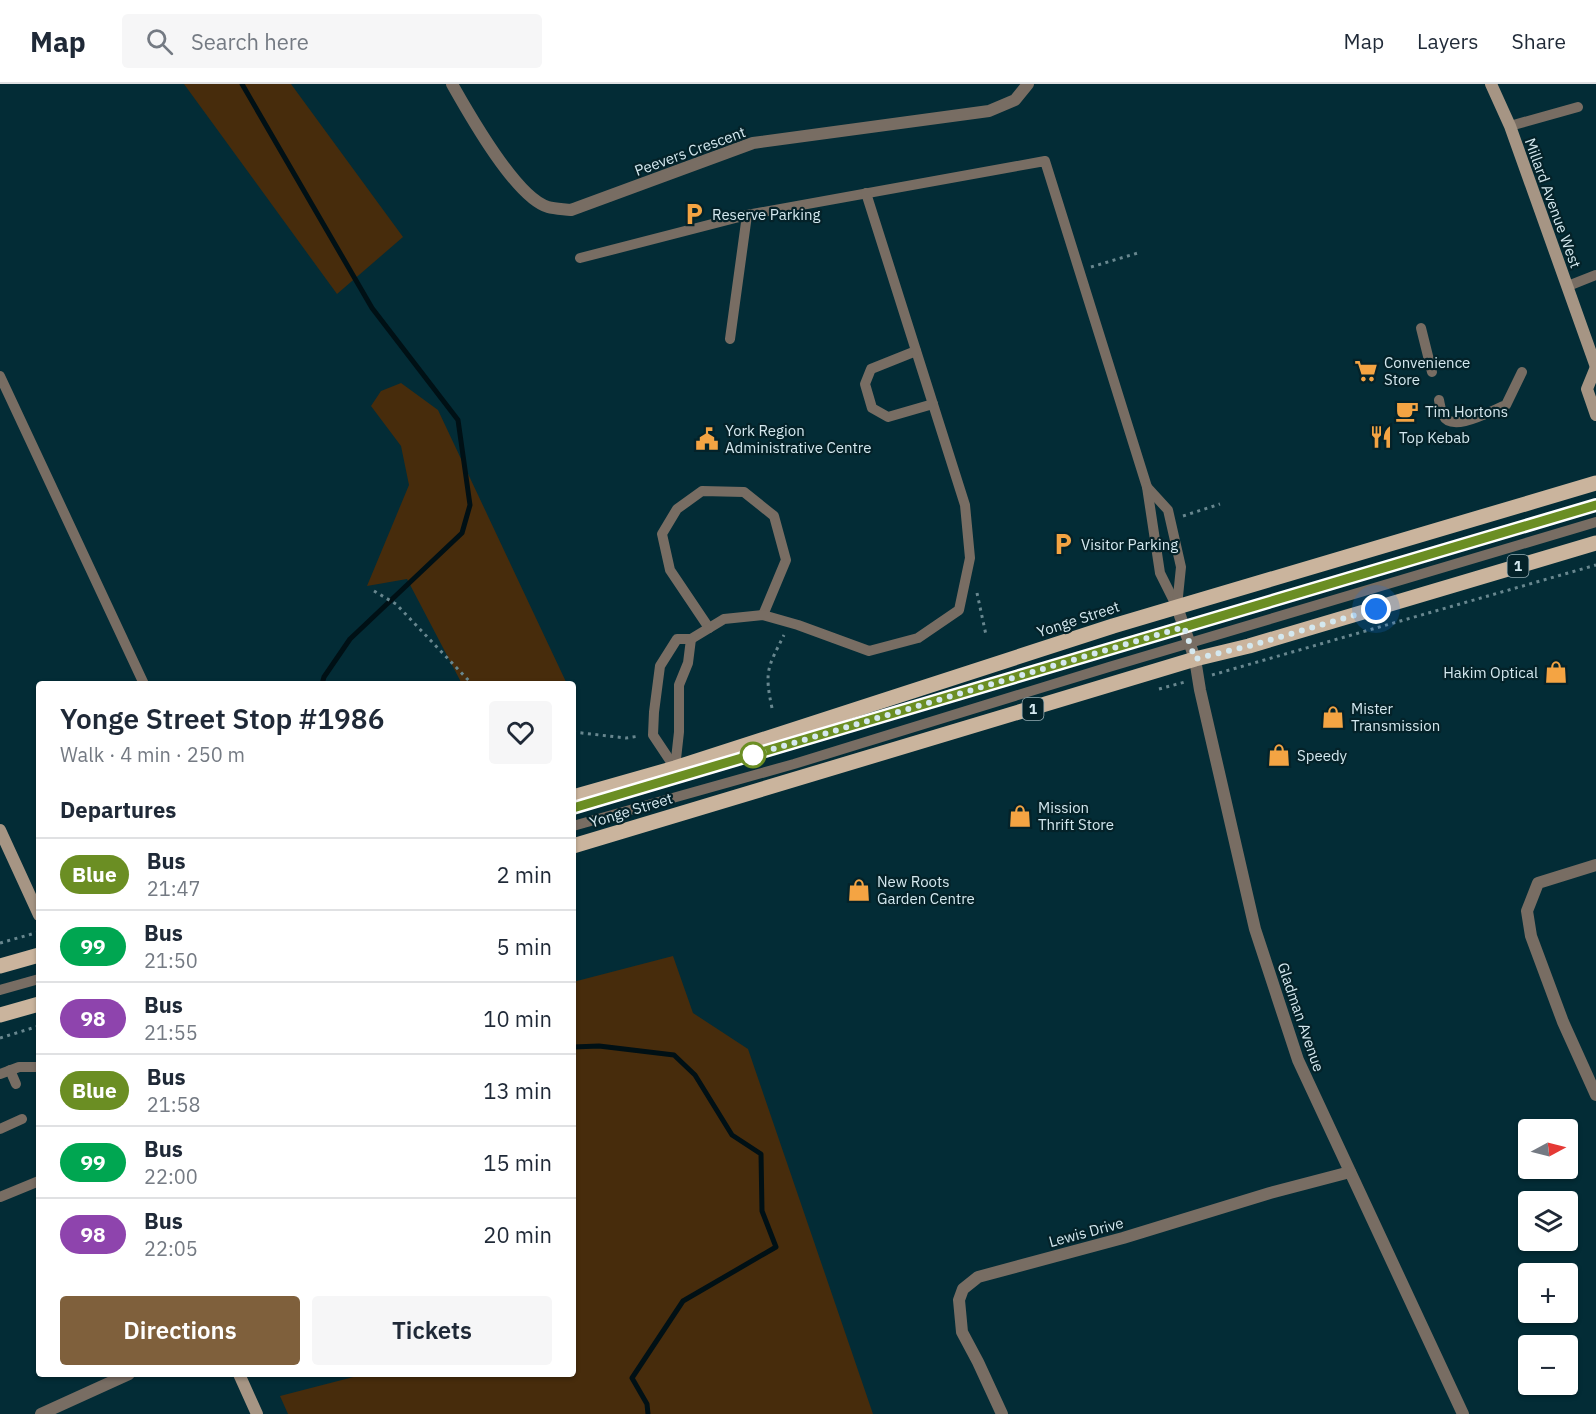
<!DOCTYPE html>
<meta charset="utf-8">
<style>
body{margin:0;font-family:"IBM Plex Sans",sans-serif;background:#f6f6f7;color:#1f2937;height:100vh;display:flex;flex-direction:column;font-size:22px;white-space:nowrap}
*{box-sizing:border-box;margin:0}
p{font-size:20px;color:#747a83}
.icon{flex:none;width:33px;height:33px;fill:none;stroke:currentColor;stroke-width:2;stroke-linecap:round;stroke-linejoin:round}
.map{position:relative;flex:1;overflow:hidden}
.side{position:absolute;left:36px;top:597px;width:540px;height:696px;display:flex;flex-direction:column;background:#fff;border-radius:6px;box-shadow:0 2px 4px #0004}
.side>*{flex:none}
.badge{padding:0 12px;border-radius:20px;font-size:21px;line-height:39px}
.needle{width:39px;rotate:83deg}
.controls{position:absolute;left:1518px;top:1035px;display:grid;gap:12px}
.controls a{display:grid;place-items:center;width:60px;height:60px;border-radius:6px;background:#fff;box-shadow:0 2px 4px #0004;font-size:30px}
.you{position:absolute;width:30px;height:30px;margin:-15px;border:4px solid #fff;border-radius:50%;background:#1a73e8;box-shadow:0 0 0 9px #1a73e833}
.map>.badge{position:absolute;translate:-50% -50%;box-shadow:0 0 0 3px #fff}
h2{padding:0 24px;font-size:22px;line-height:54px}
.round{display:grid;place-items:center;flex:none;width:63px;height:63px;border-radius:6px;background:#f6f6f7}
.overview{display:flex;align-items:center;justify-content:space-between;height:102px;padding:0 24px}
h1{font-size:28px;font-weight:600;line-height:45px}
.cta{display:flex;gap:12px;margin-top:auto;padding:12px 24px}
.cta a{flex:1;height:69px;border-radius:6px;background:#7f603c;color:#fff;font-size:24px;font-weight:600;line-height:69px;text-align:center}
.cta a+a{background:#f6f6f7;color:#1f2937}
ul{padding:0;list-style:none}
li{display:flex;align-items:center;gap:18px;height:72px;padding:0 24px;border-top:2px solid #e0e1e3}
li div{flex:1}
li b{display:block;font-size:22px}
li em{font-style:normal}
li .badge{min-width:66px;font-weight:700;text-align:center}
header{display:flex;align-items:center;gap:36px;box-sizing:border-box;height:84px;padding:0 30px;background:#fff;border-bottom:2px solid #e0e1e3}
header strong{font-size:28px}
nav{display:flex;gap:33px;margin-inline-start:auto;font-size:21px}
.search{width:420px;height:54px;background:#f6f6f7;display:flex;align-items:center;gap:15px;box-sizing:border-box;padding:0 21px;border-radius:6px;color:#747a83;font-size:22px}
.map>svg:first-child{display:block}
.green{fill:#472c0c}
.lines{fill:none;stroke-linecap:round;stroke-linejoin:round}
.stream{stroke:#001015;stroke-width:5}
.path{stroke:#68878f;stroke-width:3;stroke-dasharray:3 4.5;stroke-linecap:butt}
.lane{stroke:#786d63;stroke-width:10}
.street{stroke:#786d63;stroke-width:12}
.secondary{stroke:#a69584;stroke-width:12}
.primary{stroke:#cab49d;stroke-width:15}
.line-casing{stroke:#fff;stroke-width:14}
.line{stroke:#6b8e23;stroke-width:9}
.walk{stroke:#d4e8ef;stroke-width:6;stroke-dasharray:0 10.8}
.stop-dot{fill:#fff;stroke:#6b8e23;stroke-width:3}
.labels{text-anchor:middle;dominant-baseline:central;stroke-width:4.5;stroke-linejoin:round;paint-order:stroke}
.shield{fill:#042229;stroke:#96adb4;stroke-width:1.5}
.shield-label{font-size:14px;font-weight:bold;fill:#d4e8ef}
.street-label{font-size:15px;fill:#d4e8ef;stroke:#042229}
.poi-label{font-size:15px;fill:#d4e8ef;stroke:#042229;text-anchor:start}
</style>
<header>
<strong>Map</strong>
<div class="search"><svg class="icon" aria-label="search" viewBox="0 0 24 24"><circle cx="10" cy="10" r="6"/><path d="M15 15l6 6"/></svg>Search here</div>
<nav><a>Map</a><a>Layers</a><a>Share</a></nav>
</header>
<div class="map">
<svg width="1596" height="1330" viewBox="0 0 1596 1330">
<rect width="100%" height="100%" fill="#032c36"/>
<g class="green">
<polygon points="184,0 291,0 403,153 337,210"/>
<polygon points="401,299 438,326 567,600 462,600 407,495 367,502 409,401 401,362 371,322 381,307"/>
<polygon points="673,872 693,929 748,965 873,1330 288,1330 280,1312 365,1290 573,1290 573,898"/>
</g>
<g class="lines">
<g class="stream">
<polyline points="242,0 372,224 458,336 470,421 462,449 350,555 324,593 322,600"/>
<polyline points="573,963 599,962 674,971 695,991 732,1051 761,1070 762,1127 776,1163 683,1217 632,1294 647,1320 648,1330"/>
</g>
<g class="path">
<polyline points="1091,183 1141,168"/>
<polyline points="1183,432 1220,420"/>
<polyline points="374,507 396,520 472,600"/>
<polyline points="977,509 986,551"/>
<polyline points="1212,591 1596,481"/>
<polyline points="1159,605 1185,598"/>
<path d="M772,624C764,587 768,583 784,551"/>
<polyline points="573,648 626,654 640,652"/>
<polyline points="0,859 39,848"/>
<polyline points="0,954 39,942"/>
</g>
<g class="lane">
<polyline points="1510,42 1578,23"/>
<polyline points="580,174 747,131 1045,77 1147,403 1160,489 1177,523"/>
<polyline points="1568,202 1596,191"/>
<polyline points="1421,244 1432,288"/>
<polyline points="730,255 747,131"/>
<polyline points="916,267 871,285 865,300 872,324 888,333 933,320"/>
<polyline points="0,292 144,600"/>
<path d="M1439,316C1440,321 1441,327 1443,331C1452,350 1492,326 1506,321L1522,288"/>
<polyline points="1147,403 1168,426 1181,483 1177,522"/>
<polyline points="709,544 670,486 662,450 677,425 702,407 744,408 774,432 786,476 763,531"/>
<polyline points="675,684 653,651 654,628 660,582 677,555 691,555 724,535 763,531 798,541 869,567 918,554 959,526 970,474 965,421 866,109"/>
<polyline points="675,684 679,648 679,601 688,579 691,555"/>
<polyline points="573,724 1596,421"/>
<polyline points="573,742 794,680 1109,583 1596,438"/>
<polyline points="0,906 39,895"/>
<polyline points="10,986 16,1000"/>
<polyline points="0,990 19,983 39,983"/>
<polyline points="0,1045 22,1035"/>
<polyline points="0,1113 39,1097"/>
</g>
<g class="street">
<path d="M452,0C469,30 516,114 548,123C555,125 564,125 571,126L753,59L989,27L1015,16L1028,0"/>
<polyline points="1177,523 1195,575 1200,606 1255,845 1298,976 1463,1330"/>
<polyline points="1596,781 1538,799 1527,827 1531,852 1563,938 1596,1011"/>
<polyline points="41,1330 129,1290"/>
<polyline points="1002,1330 978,1278 962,1248 959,1216 963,1205 978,1193 1123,1154 1270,1109 1350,1088"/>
</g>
<g class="secondary">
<polyline points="1491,0 1510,42 1596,283"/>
<polyline points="1596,283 1587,305 1596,331"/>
<polyline points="0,746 39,831"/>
<polyline points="239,1290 257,1330"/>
</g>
<g class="primary">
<polyline points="573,713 675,684 1113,542 1596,399"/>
<polyline points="573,762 1195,575 1249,562 1596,459"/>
<polyline points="0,882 39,871"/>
<polyline points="0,931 39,920"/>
</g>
</g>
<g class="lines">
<g class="line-casing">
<polyline id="line" points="573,724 1596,421"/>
</g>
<use href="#line" class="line"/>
<polyline class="walk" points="753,671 1184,543 1195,575 1249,562 1376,525"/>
</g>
<defs>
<g id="parking-bare" transform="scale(1.8)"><path d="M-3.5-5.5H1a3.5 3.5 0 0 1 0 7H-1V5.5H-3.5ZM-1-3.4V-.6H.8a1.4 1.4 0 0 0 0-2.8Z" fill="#f4a443" stroke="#042229" stroke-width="2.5" paint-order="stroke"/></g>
<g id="supermarket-bare" transform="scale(1.8)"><path d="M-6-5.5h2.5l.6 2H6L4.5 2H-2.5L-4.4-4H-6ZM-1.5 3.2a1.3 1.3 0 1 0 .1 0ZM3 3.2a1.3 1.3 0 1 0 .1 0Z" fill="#f4a443" stroke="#042229" stroke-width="2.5" paint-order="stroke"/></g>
<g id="cafe-bare" transform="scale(1.8)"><path d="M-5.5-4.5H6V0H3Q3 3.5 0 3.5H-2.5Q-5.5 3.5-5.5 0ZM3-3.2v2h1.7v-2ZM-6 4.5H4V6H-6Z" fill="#f4a443" stroke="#042229" stroke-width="2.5" paint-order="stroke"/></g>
<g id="restaurant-bare" transform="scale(1.8)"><path d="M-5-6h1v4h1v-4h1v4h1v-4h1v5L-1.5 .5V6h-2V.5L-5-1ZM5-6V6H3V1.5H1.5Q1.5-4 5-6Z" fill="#f4a443" stroke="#042229" stroke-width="2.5" paint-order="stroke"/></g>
<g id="civic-bare" transform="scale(1.8)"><path d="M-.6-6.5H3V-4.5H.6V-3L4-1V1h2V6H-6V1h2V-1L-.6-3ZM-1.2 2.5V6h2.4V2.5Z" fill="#f4a443" stroke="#042229" stroke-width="2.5" paint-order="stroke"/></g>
<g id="shop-bare" transform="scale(1.8)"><path d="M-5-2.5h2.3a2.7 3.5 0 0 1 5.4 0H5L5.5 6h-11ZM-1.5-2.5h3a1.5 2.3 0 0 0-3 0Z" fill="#f4a443" stroke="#042229" stroke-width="2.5" paint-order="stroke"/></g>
</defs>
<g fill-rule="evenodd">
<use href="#parking-bare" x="694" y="130"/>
<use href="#supermarket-bare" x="1366" y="287"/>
<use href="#cafe-bare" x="1407" y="327"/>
<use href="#restaurant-bare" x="1381" y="353"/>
<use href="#civic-bare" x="707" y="355"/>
<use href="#parking-bare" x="1063" y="460"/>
<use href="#shop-bare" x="1556" y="588"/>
<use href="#shop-bare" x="1333" y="633"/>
<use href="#shop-bare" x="1279" y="671"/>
<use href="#shop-bare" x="1020" y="732"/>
<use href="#shop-bare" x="859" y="806"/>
</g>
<circle class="stop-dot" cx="753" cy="671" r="12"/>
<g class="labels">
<g class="shield">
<rect x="1507.5" y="471" width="21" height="22" rx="4.5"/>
<rect x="1022.5" y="614" width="21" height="22" rx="4.5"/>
</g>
<g class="shield-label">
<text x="1518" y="482">1</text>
<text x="1033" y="625">1</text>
</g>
<g class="street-label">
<text transform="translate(690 67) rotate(-20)">Peevers Crescent</text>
<text transform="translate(1553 119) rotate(70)">Millard Avenue West</text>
<text transform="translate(1078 535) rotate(-18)">Yonge Street</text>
<text transform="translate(631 726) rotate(-17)">Yonge Street</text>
<text transform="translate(1301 933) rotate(71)">Gladman Avenue</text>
<text transform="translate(1086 1148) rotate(-15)">Lewis Drive</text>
</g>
<g class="poi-label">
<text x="712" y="130">Reserve Parking</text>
<text x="1384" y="278">Convenience<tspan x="1384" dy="17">Store</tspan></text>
<text x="1425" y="327">Tim Hortons</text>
<text x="725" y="346">York Region<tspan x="725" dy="17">Administrative Centre</tspan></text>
<text x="1399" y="353">Top Kebab</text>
<text x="1081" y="460">Visitor Parking</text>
<text x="1538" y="588" text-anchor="end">Hakim Optical</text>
<text x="1351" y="624">Mister<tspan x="1351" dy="17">Transmission</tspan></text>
<text x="1297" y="671">Speedy</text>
<text x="1038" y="723">Mission<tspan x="1038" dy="17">Thrift Store</tspan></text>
<text x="877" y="797">New Roots<tspan x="877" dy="17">Garden Centre</tspan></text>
</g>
</g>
</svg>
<div class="controls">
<a><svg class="needle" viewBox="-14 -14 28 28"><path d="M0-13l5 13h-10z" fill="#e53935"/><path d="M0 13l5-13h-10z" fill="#747a83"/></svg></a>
<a><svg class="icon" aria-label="layers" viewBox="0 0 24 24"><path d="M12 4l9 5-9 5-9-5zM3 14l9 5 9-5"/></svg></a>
<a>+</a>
<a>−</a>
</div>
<div class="you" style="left:1376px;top:525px"></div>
<section class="side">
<div class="overview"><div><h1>Yonge Street Stop #1986</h1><p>Walk · 4 min · 250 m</p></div><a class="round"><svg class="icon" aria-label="heart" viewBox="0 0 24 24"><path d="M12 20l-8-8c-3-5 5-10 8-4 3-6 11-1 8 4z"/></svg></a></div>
<h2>Departures</h2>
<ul>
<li><span class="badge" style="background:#6b8e23;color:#fff">Blue</span><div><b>Bus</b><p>21:47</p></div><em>2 min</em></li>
<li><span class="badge" style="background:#00a651;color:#fff">99</span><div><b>Bus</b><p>21:50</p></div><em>5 min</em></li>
<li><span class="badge" style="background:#8e44ad;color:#fff">98</span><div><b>Bus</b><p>21:55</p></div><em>10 min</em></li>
<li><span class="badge" style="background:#6b8e23;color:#fff">Blue</span><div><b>Bus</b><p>21:58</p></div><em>13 min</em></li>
<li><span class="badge" style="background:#00a651;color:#fff">99</span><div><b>Bus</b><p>22:00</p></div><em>15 min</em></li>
<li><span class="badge" style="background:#8e44ad;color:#fff">98</span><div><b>Bus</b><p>22:05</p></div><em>20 min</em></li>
</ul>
<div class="cta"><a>Directions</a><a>Tickets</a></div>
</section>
</div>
